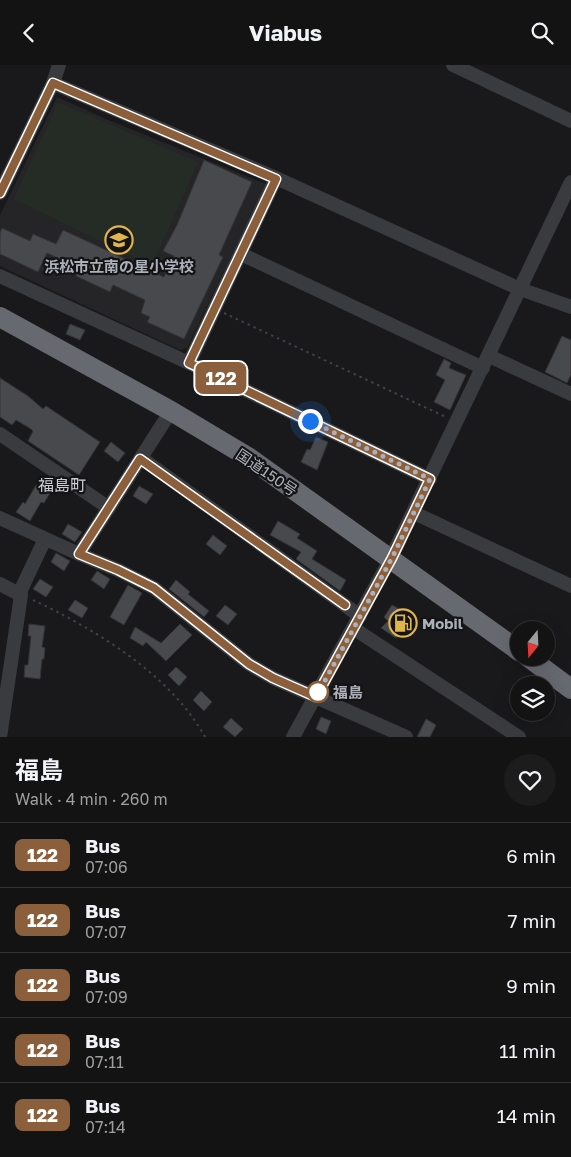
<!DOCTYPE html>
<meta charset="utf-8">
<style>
body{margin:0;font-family:"Golos Text","Noto Sans JP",sans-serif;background:#1c1c1d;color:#f1f3f6;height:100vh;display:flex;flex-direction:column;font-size:19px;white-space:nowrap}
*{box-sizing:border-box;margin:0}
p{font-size:16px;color:#9d9ea0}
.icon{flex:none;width:28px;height:28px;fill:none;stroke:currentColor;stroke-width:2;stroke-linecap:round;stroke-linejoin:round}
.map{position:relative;height:672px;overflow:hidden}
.panel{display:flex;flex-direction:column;background:#131314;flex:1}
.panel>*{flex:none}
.badge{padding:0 10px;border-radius:8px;font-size:18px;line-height:32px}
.needle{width:32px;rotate:198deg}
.controls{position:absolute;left:510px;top:556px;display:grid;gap:10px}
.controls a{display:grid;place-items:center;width:45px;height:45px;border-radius:50%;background:#131314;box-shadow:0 5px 20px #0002,0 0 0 1px #323234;font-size:25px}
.you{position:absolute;width:25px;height:25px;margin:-12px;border:4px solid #fff;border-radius:50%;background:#1a73e8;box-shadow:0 0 0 8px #1a73e833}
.map>.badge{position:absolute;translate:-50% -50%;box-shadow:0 0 0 2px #fff}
.round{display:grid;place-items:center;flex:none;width:52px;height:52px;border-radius:26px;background:#1c1c1d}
.headline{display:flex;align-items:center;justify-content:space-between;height:85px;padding:0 15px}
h1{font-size:24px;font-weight:700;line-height:38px}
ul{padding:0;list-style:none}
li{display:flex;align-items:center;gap:15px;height:65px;padding:0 15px;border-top:1px solid #323234}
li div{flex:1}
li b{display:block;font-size:19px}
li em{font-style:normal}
li .badge{min-width:55px;font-weight:700;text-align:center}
header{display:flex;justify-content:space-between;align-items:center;height:65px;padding:0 15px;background:#131314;font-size:22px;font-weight:700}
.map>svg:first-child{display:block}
.built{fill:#252528}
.green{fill:#252c26}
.building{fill:#48494d;stroke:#333336}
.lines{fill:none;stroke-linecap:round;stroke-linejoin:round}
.path{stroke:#404246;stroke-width:2;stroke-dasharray:2.5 4;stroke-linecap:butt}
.minor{stroke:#3a3b3f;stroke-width:14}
.highway{stroke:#676970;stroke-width:20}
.line-casing{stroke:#fff;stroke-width:11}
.line{stroke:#8b5e3c;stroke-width:8}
.walk{stroke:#acb0b9;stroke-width:5;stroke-dasharray:0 9}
.stop-dot{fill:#fff;stroke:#8b5e3c;stroke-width:2.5}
.labels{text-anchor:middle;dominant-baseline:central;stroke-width:4.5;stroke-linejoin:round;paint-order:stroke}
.poi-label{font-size:15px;font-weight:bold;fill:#acb0b9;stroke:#141416}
.street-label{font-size:15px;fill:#acb0b9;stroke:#141416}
.stop-label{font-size:15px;font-weight:bold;fill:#acb0b9;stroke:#141416;text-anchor:start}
.neighbourhood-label{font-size:16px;fill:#cdcfd5;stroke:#141416}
</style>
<header><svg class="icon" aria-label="back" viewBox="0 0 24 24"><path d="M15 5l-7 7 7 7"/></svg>Viabus<svg class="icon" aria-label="search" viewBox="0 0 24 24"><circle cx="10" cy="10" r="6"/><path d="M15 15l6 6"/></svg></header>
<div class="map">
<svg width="571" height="672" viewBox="0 0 571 672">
<rect width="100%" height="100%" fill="#19191b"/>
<polygon class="built" points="57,32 106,54 266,119 187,283 180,285 0,201 0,150"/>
<polygon class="green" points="58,37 198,97 152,201 14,134"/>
<g class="building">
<polygon points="204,95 252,117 219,190 223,192 184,274 147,257 150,252 141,248 145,235 113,220 110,227 76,211 80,204 47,188 38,207 0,189 0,168 2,163 30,176 33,169 56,179 63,165 164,212 174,191 163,186 177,160"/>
<polygon points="70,259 85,265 80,275 66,269"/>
<polygon points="562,271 571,275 571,310 567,318 545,307"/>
<polygon points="444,294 451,298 449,303 466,310 450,345 434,337 445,315 436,310"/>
<polygon points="0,313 28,331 43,344 46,341 100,377 79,410 28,376 33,366 31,364 16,355 12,360 0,352"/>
<polygon points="316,372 328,377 317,405 301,397 307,384 310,385"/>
<polygon points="111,377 125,388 118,397 104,386"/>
<polygon points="36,420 50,428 44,438 41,437 30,456 16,447 23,437 25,439"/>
<polygon points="139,421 153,429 146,439 133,431"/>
<polygon points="278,456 300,469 297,473 317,486 312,494 346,515 340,526 296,494 301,487 270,470"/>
<polygon points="68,459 82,467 75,477 62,469"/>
<polygon points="213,470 227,481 220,490 206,479"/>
<polygon points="56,488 70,496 64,506 51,497"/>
<polygon points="97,506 110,514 104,524 91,515"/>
<polygon points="40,514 53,522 46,532 33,524"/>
<polygon points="176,515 190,527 188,529 209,546 204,552 169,524"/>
<polygon points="128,520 142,528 124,560 110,552"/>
<polygon points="75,535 88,543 82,553 68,545"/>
<polygon points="225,540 237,549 228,560 216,551"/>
<polygon points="392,540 411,550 396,573 381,563 388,556 384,552"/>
<polygon points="29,559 45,561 42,582 45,583 44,594 42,594 40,614 24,612 25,600 28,600 31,571 28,571"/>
<polygon points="180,559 192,570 166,596 146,577 143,581 130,573 135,562 161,578"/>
<polygon points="176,602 187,612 179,621 168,610"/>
<polygon points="201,626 212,637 204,646 193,635"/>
<polygon points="321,652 331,656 326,669 316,664"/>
<polygon points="231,653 243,664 235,672 223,662"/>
<polygon points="426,654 436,660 430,672 417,672"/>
</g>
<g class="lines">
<g class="path">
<polyline points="224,248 446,352"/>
<path d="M33,535C95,564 171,610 205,672"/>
</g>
<g class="minor">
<polyline points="453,0 571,56"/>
<polyline points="53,18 276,113 520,224 571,242"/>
<polyline points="0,128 53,18 59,0"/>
<polyline points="241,189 483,303"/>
<polyline points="0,211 189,298 430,414"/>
<polyline points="489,291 571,329"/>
<polyline points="189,298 276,113"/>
<polyline points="0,369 109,443"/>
<polyline points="141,393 360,551"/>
<polyline points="414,448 571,521"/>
<polyline points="0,453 79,489 118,505 154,523 249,599 273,613 406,672"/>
<polyline points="79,489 171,346"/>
<polyline points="0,519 21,530 0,672"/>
<polyline points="19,529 45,474"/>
<polyline points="353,563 519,672"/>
<polyline points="293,672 391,493 571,117"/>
</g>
<g class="highway">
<polyline points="0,252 171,346 248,392 519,586"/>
<polyline points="528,592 571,624"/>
</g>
</g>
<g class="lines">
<g class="line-casing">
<polyline id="line" points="0,128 53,18 276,114 189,298 430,414 392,493 316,632 273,613 249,599 154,523 118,505 79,489 140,394 345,540"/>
</g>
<use href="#line" class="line"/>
<polyline class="walk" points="310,356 430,414 392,493 316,632 318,627"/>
</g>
<defs>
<g id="school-ring" transform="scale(1.4375)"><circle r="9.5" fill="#141416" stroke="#e0b54b" stroke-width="1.5"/><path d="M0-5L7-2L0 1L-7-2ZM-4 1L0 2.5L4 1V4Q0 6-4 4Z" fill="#e0b54b"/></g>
<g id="fuel-ring" transform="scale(1.4375)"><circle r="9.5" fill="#141416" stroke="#e0b54b" stroke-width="1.5"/><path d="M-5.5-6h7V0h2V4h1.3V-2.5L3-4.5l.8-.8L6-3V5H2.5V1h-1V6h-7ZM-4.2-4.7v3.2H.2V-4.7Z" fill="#e0b54b"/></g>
</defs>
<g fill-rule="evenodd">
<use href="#school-ring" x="119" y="175"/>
<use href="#fuel-ring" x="403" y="558"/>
</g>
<circle class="stop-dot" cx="318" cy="627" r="10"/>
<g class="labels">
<g class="poi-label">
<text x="119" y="201">浜松市立南の星小学校</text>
<text x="422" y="558" text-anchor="start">Mobil</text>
</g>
<g class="street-label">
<text transform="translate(267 407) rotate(34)">国道150号</text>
</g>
<g class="stop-label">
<text x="333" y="627">福島</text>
</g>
<g class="neighbourhood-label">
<text x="62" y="420">福島町</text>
</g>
</g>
</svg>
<div class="controls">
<a><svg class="needle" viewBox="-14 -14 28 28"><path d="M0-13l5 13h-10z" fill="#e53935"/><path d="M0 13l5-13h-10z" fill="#9d9ea0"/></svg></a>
<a><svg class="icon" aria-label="layers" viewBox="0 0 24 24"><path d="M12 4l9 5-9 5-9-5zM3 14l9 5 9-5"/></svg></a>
</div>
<div class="you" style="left:310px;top:356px"></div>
<b class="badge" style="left:221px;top:313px;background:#8b5e3c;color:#fff">122</b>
</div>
<section class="panel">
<div class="headline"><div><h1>福島</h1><p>Walk · 4 min · 260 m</p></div><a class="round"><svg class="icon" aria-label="heart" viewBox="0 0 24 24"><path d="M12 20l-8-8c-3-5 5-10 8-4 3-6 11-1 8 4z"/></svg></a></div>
<ul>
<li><span class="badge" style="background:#8b5e3c;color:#fff">122</span><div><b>Bus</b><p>07:06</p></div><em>6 min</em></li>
<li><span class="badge" style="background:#8b5e3c;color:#fff">122</span><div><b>Bus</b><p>07:07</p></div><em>7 min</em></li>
<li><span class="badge" style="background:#8b5e3c;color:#fff">122</span><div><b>Bus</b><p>07:09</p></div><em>9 min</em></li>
<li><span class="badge" style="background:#8b5e3c;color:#fff">122</span><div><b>Bus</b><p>07:11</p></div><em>11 min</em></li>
<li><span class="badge" style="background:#8b5e3c;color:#fff">122</span><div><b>Bus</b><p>07:14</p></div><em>14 min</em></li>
</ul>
</section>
